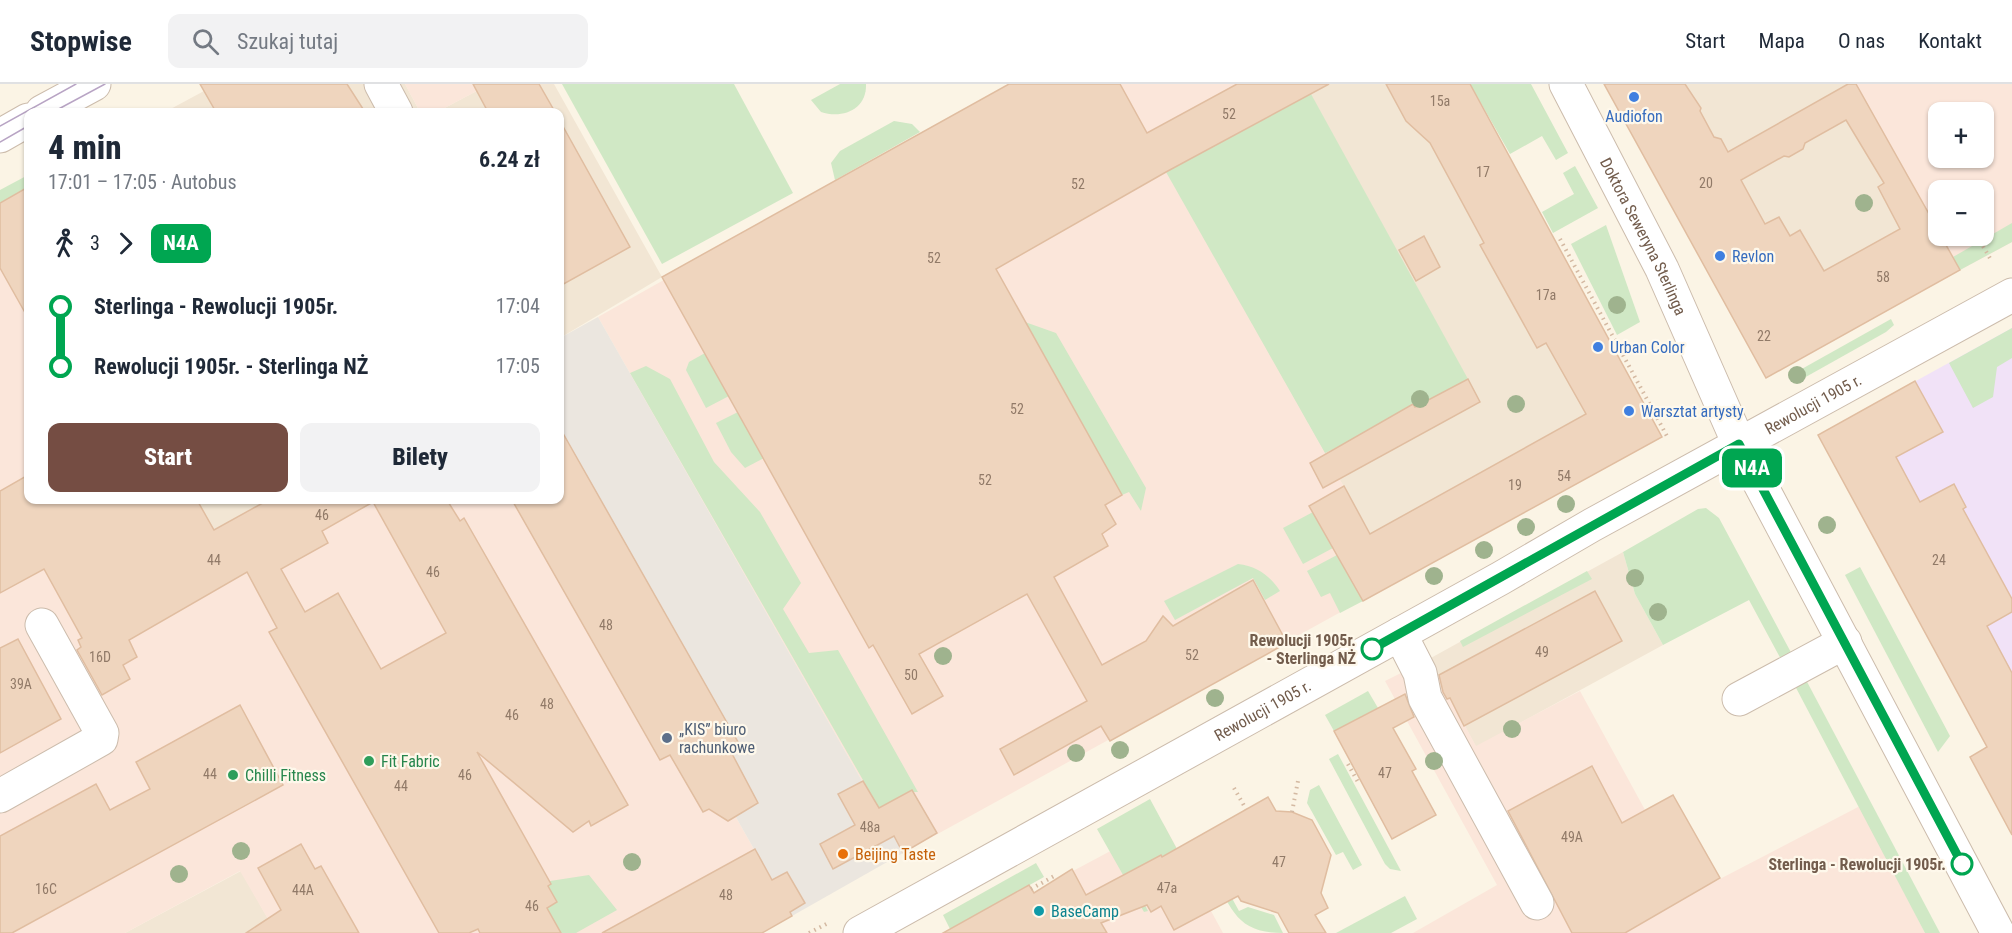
<!DOCTYPE html>
<html lang="pl">
<meta charset="utf-8">
<style>
body{margin:0;font-family:"Roboto Condensed",sans-serif;background:#f2f2f3;color:#1f2937;height:100vh;display:flex;flex-direction:column;font-size:22px;white-space:nowrap}
*{box-sizing:border-box;margin:0}
p{font-size:20px;color:#747a83}
.icon{flex:none;width:33px;height:33px;fill:none;stroke:currentColor;stroke-width:2;stroke-linecap:round;stroke-linejoin:round}
.map{position:relative;flex:1;overflow:hidden}
.details{position:absolute;left:24px;top:24px;width:540px;height:396px;display:flex;flex-direction:column;background:#fff;border-radius:12px;box-shadow:0 2px 4px #0004}
.details>*{flex:none}
.badge{padding:0 12px;border-radius:9px;font-size:21px;line-height:39px}
.tools{position:absolute;left:1928px;top:18px;display:grid;gap:12px}
.tools a{display:grid;place-items:center;width:66px;height:66px;border-radius:12px;background:#fff;box-shadow:0 2px 4px #0004;font-size:30px}
.map>.badge{position:absolute;translate:-50% -50%;box-shadow:0 0 0 3px #fff}
.legs{display:flex;align-items:center;gap:9px;height:66px;padding:0 24px;font-size:20px}
.legs p{margin-inline-start:auto}
.headline{display:flex;align-items:center;justify-content:space-between;height:102px;padding:0 24px}
h1{font-size:33px;font-weight:800;line-height:45px}
.action{display:flex;gap:12px;margin-top:auto;padding:12px 24px}
.action a{flex:1;height:69px;border-radius:12px;background:#754d43;color:#fff;font-size:24px;font-weight:800;line-height:69px;text-align:center}
.action a+a{background:#f2f2f3;color:#1f2937}
ul{padding:0 24px;list-style:none}
li{display:flex;align-items:center;gap:21px;height:60px;font-size:22px}
li i{display:grid;place-items:center;width:9px;height:100%;margin:0 8px;background:currentColor}
li i::after{content:'';width:15px;height:15px;margin:-8px;border:4px solid;border-radius:50%;background:#fff}
li p{margin-inline-start:auto}
li:first-child i{background:linear-gradient(#0000 50%,currentColor 0)}
li:last-child i{background:linear-gradient(currentColor 50%,#0000 0)}
header{display:flex;align-items:center;gap:36px;box-sizing:border-box;height:84px;padding:0 30px;background:#fff;border-bottom:2px solid #e0e1e3}
header strong{font-size:28px}
nav{display:flex;gap:33px;margin-inline-start:auto;font-size:21px}
.search{width:420px;height:54px;background:#f2f2f3;display:flex;align-items:center;gap:15px;box-sizing:border-box;padding:0 21px;border-radius:12px;color:#747a83;font-size:22px}
.map>svg:first-child{display:block}
.residential{fill:#f2e6d4}
.commercial{fill:#fbe6da;fill-rule:evenodd}
.industrial{fill:#ebe6df}
.education{fill:#f1e2f7}
.green{fill:#d0e8c5}
.building{fill:#efd5be;stroke:#e0bda0;stroke-width:1.5;fill-rule:evenodd}
.lines{fill:none;stroke-linecap:round;stroke-linejoin:round}
.minor-casing{stroke:#ccbcac;stroke-width:35}
.path{stroke:#d4b9a2;stroke-width:4;stroke-dasharray:1.5 4.5;stroke-linecap:butt}
.minor{stroke:#fff;stroke-width:33}
.tram{stroke:#b8a4c4;stroke-width:1.5}
.tree{fill:#9fb38e}
.line-1-casing{stroke:#fff;stroke-width:14}
.line-1{stroke:#00a651;stroke-width:9}
.shop-dot{fill:#3f7fe0;stroke:#fef8eb;stroke-width:2}
.stop-1-dot{fill:#fff;stroke:#00a651;stroke-width:3}
.service-dot{fill:#5c6f8a;stroke:#fef8eb;stroke-width:2}
.leisure-dot{fill:#2e9e5b;stroke:#fef8eb;stroke-width:2}
.food-dot{fill:#e8710a;stroke:#fef8eb;stroke-width:2}
.culture-dot{fill:#0f9aa8;stroke:#fef8eb;stroke-width:2}
.labels{text-anchor:middle;dominant-baseline:central;stroke-width:4.5;stroke-linejoin:round;paint-order:stroke}
.number-label{font-size:14px;fill:#917a68}
.shop-label{font-size:16px;fill:#366cbe;stroke:#fef8eb;text-anchor:start}
.street-label{font-size:16px;fill:#725c4c;stroke:#fef8eb}
.stop-label{font-size:16px;font-weight:bold;fill:#725c4c;stroke:#fef8eb;text-anchor:end}
.service-label{font-size:16px;fill:#4e5e75;stroke:#fef8eb;text-anchor:start}
.leisure-label{font-size:16px;fill:#27864d;stroke:#fef8eb;text-anchor:start}
.food-label{font-size:16px;fill:#c56008;stroke:#fef8eb;text-anchor:start}
.culture-label{font-size:16px;fill:#0d838f;stroke:#fef8eb;text-anchor:start}
</style>
<header>
<strong>Stopwise</strong>
<div class="search"><svg class="icon" aria-label="search" viewBox="0 0 24 24"><circle cx="10" cy="10" r="6"/><path d="M15 15l6 6"/></svg>Szukaj tutaj</div>
<nav><a>Start</a><a>Mapa</a><a>O nas</a><a>Kontakt</a></nav>
</header>
<div class="map">
<svg width="2012" height="849" viewBox="0 0 2012 849">
<rect width="100%" height="100%" fill="#fbf4e5"/>
<g class="residential">
<polygon points="217,0 405,0 420,28 165,28"/>
<polygon points="490,0 554,0 662,193 560,254 560,28 437,28"/>
<polygon points="1306,0 1467,0 1662,353 1397,497 1166,88"/>
<polygon points="1604,0 1858,0 1938,146 1938,152 1941,152 1960,186 1766,294"/>
<polygon points="162,416 269,416 188,461"/>
<polygon points="1623,468 1635,510 1663,561 1476,663 1429,575"/>
<polygon points="241,787 276,849 125,849"/>
</g>
<g class="commercial">
<polygon points="405,0 490,0 437,28 420,28"/>
<polygon points="1012,0 1306,0 1311,10 1167,88 1397,497 903,769 598,233"/>
<path d="M1856,0H2012V158L1960,186L1941,152H1983V106H1938V146ZM1938,28H1983V74H1938Z"/>
<polygon points="0,128 28,178 28,416 163,416 188,461 268,416 556,416 792,832 761,849 276,849 240,787 125,849 0,849"/>
<polygon points="1429,575 1476,662 1580,607 1691,810 1860,722 1925,849 1413,849 1497,801 1385,597"/>
<polygon points="1163,739 1223,849 1107,849 1073,787"/>
</g>
<polygon class="industrial" points="598,233 903,769 792,832 556,416 560,416 560,254"/>
<polygon class="education" points="2012,244 2012,751 1970,673 1987,663 1818,351"/>
<g class="green">
<polygon points="562,0 734,0 793,109 662,180"/>
<path d="M840,0H866C867,26 842,35 821,28L811,16Z"/>
<polygon points="1470,0 1531,0 1568,69 1556,76 1542,52 1510,70"/>
<polygon points="1311,10 1468,295 1416,325 1325,369 1166,88"/>
<polygon points="894,37 912,40 920,48 835,96 831,79 840,67"/>
<polygon points="1575,82 1598,124 1553,149 1542,128 1574,110 1563,89"/>
<polygon points="28,91 28,103 0,119 0,106"/>
<polygon points="2012,139 2012,158 1960,186 1953,173"/>
<polygon points="1606,141 1640,238 1617,251 1571,160"/>
<polygon points="1891,235 1894,241 1886,248 1795,299 1791,291"/>
<polygon points="1025,238 1056,249 1146,404 1141,427 1129,408 1122,411"/>
<polygon points="2012,244 2012,274 1997,283 1993,313 1973,324 1949,279"/>
<polygon points="705,269 729,312 706,324 686,286 689,278"/>
<polygon points="646,282 670,295 714,378 760,428 801,499 783,525 809,569 838,566 918,708 908,708 879,724 630,289"/>
<polygon points="738,328 764,374 745,384 731,368 716,339"/>
<polygon points="1706,424 1719,434 1794,574 1783,579 1749,516 1663,561 1635,510 1623,468 1698,425"/>
<polygon points="1313,428 1333,464 1303,480 1283,444"/>
<polygon points="1337,471 1363,517 1340,529 1330,509 1321,513 1307,487"/>
<path d="M1238,480C1257,482 1270,492 1280,507L1265,516L1253,494L1175,536L1164,517Z"/>
<polygon points="1860,483 1950,652 1938,668 1845,491"/>
<polygon points="1587,487 1592,495 1463,563 1460,557"/>
<polygon points="1805,594 1940,849 1925,849 1794,600"/>
<polygon points="1368,607 1378,624 1334,647 1325,631"/>
<polygon points="1338,670 1401,787 1390,785 1385,780 1329,675"/>
<polygon points="1319,701 1362,781 1353,786 1343,768 1336,771 1307,719 1310,706"/>
<polygon points="1150,715 1177,765 1128,789 1148,827 1144,828 1097,745"/>
<polygon points="1036,779 1044,793 950,845 943,831"/>
<path d="M1216,785L1239,827L1248,823L1274,831L1283,849C1235,849 1232,824 1211,787Z"/>
<polygon points="589,791 617,826 576,849 561,849 547,824 557,818 548,802 550,797"/>
<polygon points="1405,812 1417,835 1391,849 1336,849"/>
</g>
<g class="building">
<polygon points="200,0 347,0 365,28 216,28"/>
<polygon points="473,0 539,0 555,28 488,28"/>
<polygon points="1009,0 1120,0 1147,49 1237,0 1329,0 1166,88 996,185 1122,411 1105,421 1116,440 1102,450 1108,462 1054,493 1102,581 1146,557 1163,532 1173,542 1253,496 1287,559 1110,657 1101,642 1014,691 1000,665 1087,617 1027,510 919,570 943,612 912,630 873,561 869,564 662,193"/>
<polygon points="1386,0 1470,0 1662,353 1363,517 1309,422 1344,402 1370,450 1586,330 1546,259 1537,264 1480,161 1484,159 1430,59 1406,37"/>
<path d="M1604,0H1685L1701,24L1700,27L1714,53L1721,55L1728,68L1848,0H1856L1938,146V152H1941L1960,186L1766,294ZM1846,36L1884,99L1878,103L1900,145L1824,187L1800,146L1790,152L1779,133L1765,140L1741,96L1784,72L1789,73L1803,65L1805,59Z"/>
<polygon points="560,37 630,163 560,202"/>
<polygon points="28,103 28,234 0,184 0,119"/>
<polygon points="1424,152 1440,183 1416,197 1399,166"/>
<polygon points="1468,295 1480,318 1323,404 1310,379 1413,320 1415,323"/>
<polygon points="1915,297 1943,348 1896,373 1920,418 1954,400 1966,423 1963,425 2012,515 2012,528 1987,542 2012,589 2012,751 1970,673 1987,663 1818,351"/>
<polygon points="560,344 738,658 729,664 758,719 728,737 709,725 703,728 670,671 660,676 512,416 560,416"/>
<path d="M28,391V416H197L214,446L268,416H447L460,437L464,434L628,721L591,742L589,737L573,748L477,668L551,800L548,802L557,818L547,824L561,849H480L478,845L469,849H439L269,548L277,544L247,488L129,556L137,573L123,581L130,595L102,611L77,566L81,563L78,556L82,554L44,485L0,509V407ZM373,418L446,549L381,585L338,509L305,528L281,485L328,459L322,447Z"/>
<polygon points="1595,507 1622,557 1464,642 1450,614 1447,615 1443,608 1439,591"/>
<polygon points="18,555 61,635 0,669 0,564"/>
<polygon points="1405,610 1414,633 1393,644 1416,685 1412,687 1436,731 1392,755 1334,647"/>
<polygon points="240,621 283,701 12,849 0,849 0,752 96,700 110,726 150,705 136,678"/>
<polygon points="1592,682 1622,739 1673,711 1720,794 1625,849 1572,849 1508,727"/>
<polygon points="863,697 879,724 912,706 937,749 903,769 894,752 833,785 820,760 855,741 838,710"/>
<polygon points="1268,713 1276,727 1292,728 1312,736 1331,771 1321,809 1328,824 1315,831 1326,849 1289,849 1278,829 1241,817 1238,812 1174,846 1161,822 1151,828 1147,821 1101,839 1107,849 943,849 1029,801 1034,809 1072,785 1086,811 1161,771 1162,773"/>
<polygon points="301,760 315,785 321,782 359,849 246,849 281,826 258,784"/>
<polygon points="755,765 772,796 787,788 805,819 790,828 792,832 762,849 602,849"/>
</g>
<g class="lines">
<g class="minor-casing">
<g id="minor">
<polyline points="381,0 396,28"/>
<path id="s1" d="M1566,0L1662,185L1739,360L1998,849"/>
<polyline points="42,28 94,0"/>
<polyline points="0,52 28,36"/>
<polyline points="1400,550 1420,589 1425,614 1537,819"/>
<polyline points="1739,615 1845,558"/>
<polyline points="0,712 101,655 102,649 42,541"/>
<path id="s2" d="M860,849L1501,494L1592,441L2012,211"/>
</g>
</g>
<g class="path">
<polyline points="1967,103 1968,106"/>
<polyline points="1977,152 1991,176"/>
<polyline points="1560,155 1668,354"/>
<polyline points="1348,680 1359,700"/>
<polyline points="1234,704 1246,725"/>
<polyline points="1292,728 1298,697"/>
<polyline points="1031,805 1056,791"/>
<polyline points="809,849 830,838"/>
</g>
<use href="#minor" class="minor"/>
<g class="tram">
<polyline points="53,28 105,0"/>
<polyline points="0,42 76,0"/>
<polyline points="0,58 28,42"/>
</g>
</g>
<g class="tree">
<circle cx="1864" cy="119" r="9"/>
<circle cx="1617" cy="221" r="9"/>
<circle cx="1797" cy="291" r="9"/>
<circle cx="1420" cy="315" r="9"/>
<circle cx="1516" cy="320" r="9"/>
<circle cx="1566" cy="420" r="9"/>
<circle cx="1827" cy="441" r="9"/>
<circle cx="1526" cy="443" r="9"/>
<circle cx="1484" cy="466" r="9"/>
<circle cx="1434" cy="492" r="9"/>
<circle cx="1635" cy="494" r="9"/>
<circle cx="1658" cy="528" r="9"/>
<circle cx="943" cy="572" r="9"/>
<circle cx="1215" cy="614" r="9"/>
<circle cx="1512" cy="645" r="9"/>
<circle cx="1120" cy="666" r="9"/>
<circle cx="1076" cy="669" r="9"/>
<circle cx="1434" cy="677" r="9"/>
<circle cx="241" cy="767" r="9"/>
<circle cx="632" cy="778" r="9"/>
<circle cx="179" cy="790" r="9"/>
</g>
<g class="lines">
<g class="line-1-casing">
<polyline id="line-1" points="1372,565 1739,360 1962,780"/>
</g>
<use href="#line-1" class="line-1"/>
</g>
<g class="shop-dot">
<circle cx="1634" cy="13" r="6"/>
<circle cx="1720" cy="172" r="6"/>
<circle cx="1598" cy="263" r="6"/>
<circle cx="1629" cy="327" r="6"/>
</g>
<g class="stop-1-dot">
<circle cx="1372" cy="565" r="10"/>
<circle cx="1962" cy="780" r="10"/>
</g>
<circle class="service-dot" cx="667" cy="654" r="6"/>
<g class="leisure-dot">
<circle cx="369" cy="677" r="6"/>
<circle cx="233" cy="691" r="6"/>
</g>
<circle class="food-dot" cx="843" cy="770" r="6"/>
<circle class="culture-dot" cx="1039" cy="827" r="6"/>
<g class="labels">
<g class="number-label">
<text x="1440" y="17">15a</text>
<text x="1229" y="30">52</text>
<text x="1483" y="88">17</text>
<text x="1706" y="99">20</text>
<text x="1078" y="100">52</text>
<text x="934" y="174">52</text>
<text x="1883" y="193">58</text>
<text x="1546" y="211">17a</text>
<text x="1764" y="252">22</text>
<text x="1017" y="325">52</text>
<text x="1564" y="392">54</text>
<text x="985" y="396">52</text>
<text x="1515" y="401">19</text>
<text x="322" y="431">46</text>
<text x="214" y="476">44</text>
<text x="1939" y="476">24</text>
<text x="433" y="488">46</text>
<text x="606" y="541">48</text>
<text x="1542" y="568">49</text>
<text x="1192" y="571">52</text>
<text x="100" y="573">16D</text>
<text x="911" y="591">50</text>
<text x="21" y="600">39A</text>
<text x="547" y="620">48</text>
<text x="512" y="631">46</text>
<text x="1385" y="689">47</text>
<text x="210" y="690">44</text>
<text x="465" y="691">46</text>
<text x="401" y="702">44</text>
<text x="870" y="743">48a</text>
<text x="1572" y="753">49A</text>
<text x="1279" y="778">47</text>
<text x="1167" y="804">47a</text>
<text x="46" y="805">16C</text>
<text x="303" y="806">44A</text>
<text x="726" y="811">48</text>
<text x="532" y="822">46</text>
</g>
<g class="shop-label">
<text x="1634" y="32" text-anchor="middle">Audiofon</text>
<text x="1732" y="172">Revlon</text>
<text x="1610" y="263">Urban Color</text>
<text x="1641" y="327">Warsztat artysty</text>
</g>
<g class="street-label">
<text stroke="none"><textPath href="#s1" startOffset="171">Doktora Seweryna Sterlinga</textPath></text>
<text stroke="none"><textPath href="#s2" startOffset="1090">Rewolucji 1905 r.</textPath></text>
<text stroke="none"><textPath href="#s2" startOffset="460">Rewolucji 1905 r.</textPath></text>
</g>
<g class="stop-label">
<text x="1356" y="556">Rewolucji 1905r.<tspan x="1356" dy="18">- Sterlinga NŻ</tspan></text>
<text x="1946" y="780">Sterlinga - Rewolucji 1905r.</text>
</g>
<g class="service-label">
<text x="679" y="645">„KIS” biuro<tspan x="679" dy="18">rachunkowe</tspan></text>
</g>
<g class="leisure-label">
<text x="381" y="677">Fit Fabric</text>
<text x="245" y="691">Chilli Fitness</text>
</g>
<g class="food-label">
<text x="855" y="770">Beijing Taste</text>
</g>
<g class="culture-label">
<text x="1051" y="827">BaseCamp</text>
</g>
</g>
</svg>
<div class="tools">
<a>+</a>
<a>−</a>
</div>
<b class="badge" style="left:1752px;top:384px;background:#00a651;color:#fff">N4A</b>
<section class="details">
<div class="headline"><div><h1>4 min</h1><p>17:01 – 17:05 · Autobus</p></div><b>6.24 zł</b></div>
<div class="legs"><svg class="icon" aria-label="walk" viewBox="0 0 24 24"><circle cx="13" cy="4" r="2"/><path d="M13 8l-2 6 4 7M11 14l-3 7M7 12l3-4h3l4 4"/></svg>3<svg class="icon" aria-label="forward" viewBox="0 0 24 24"><path d="M9 5l7 7-7 7"/></svg><b class="badge" style="background:#00a651;color:#fff">N4A</b></div>
<ul>
<li><i style="color:#00a651"></i><b>Sterlinga - Rewolucji 1905r.</b><p>17:04</p></li>
<li><i style="color:#00a651"></i><b>Rewolucji 1905r. - Sterlinga NŻ</b><p>17:05</p></li>
</ul>
<div class="action"><a>Start</a><a>Bilety</a></div>
</section>
</div>
